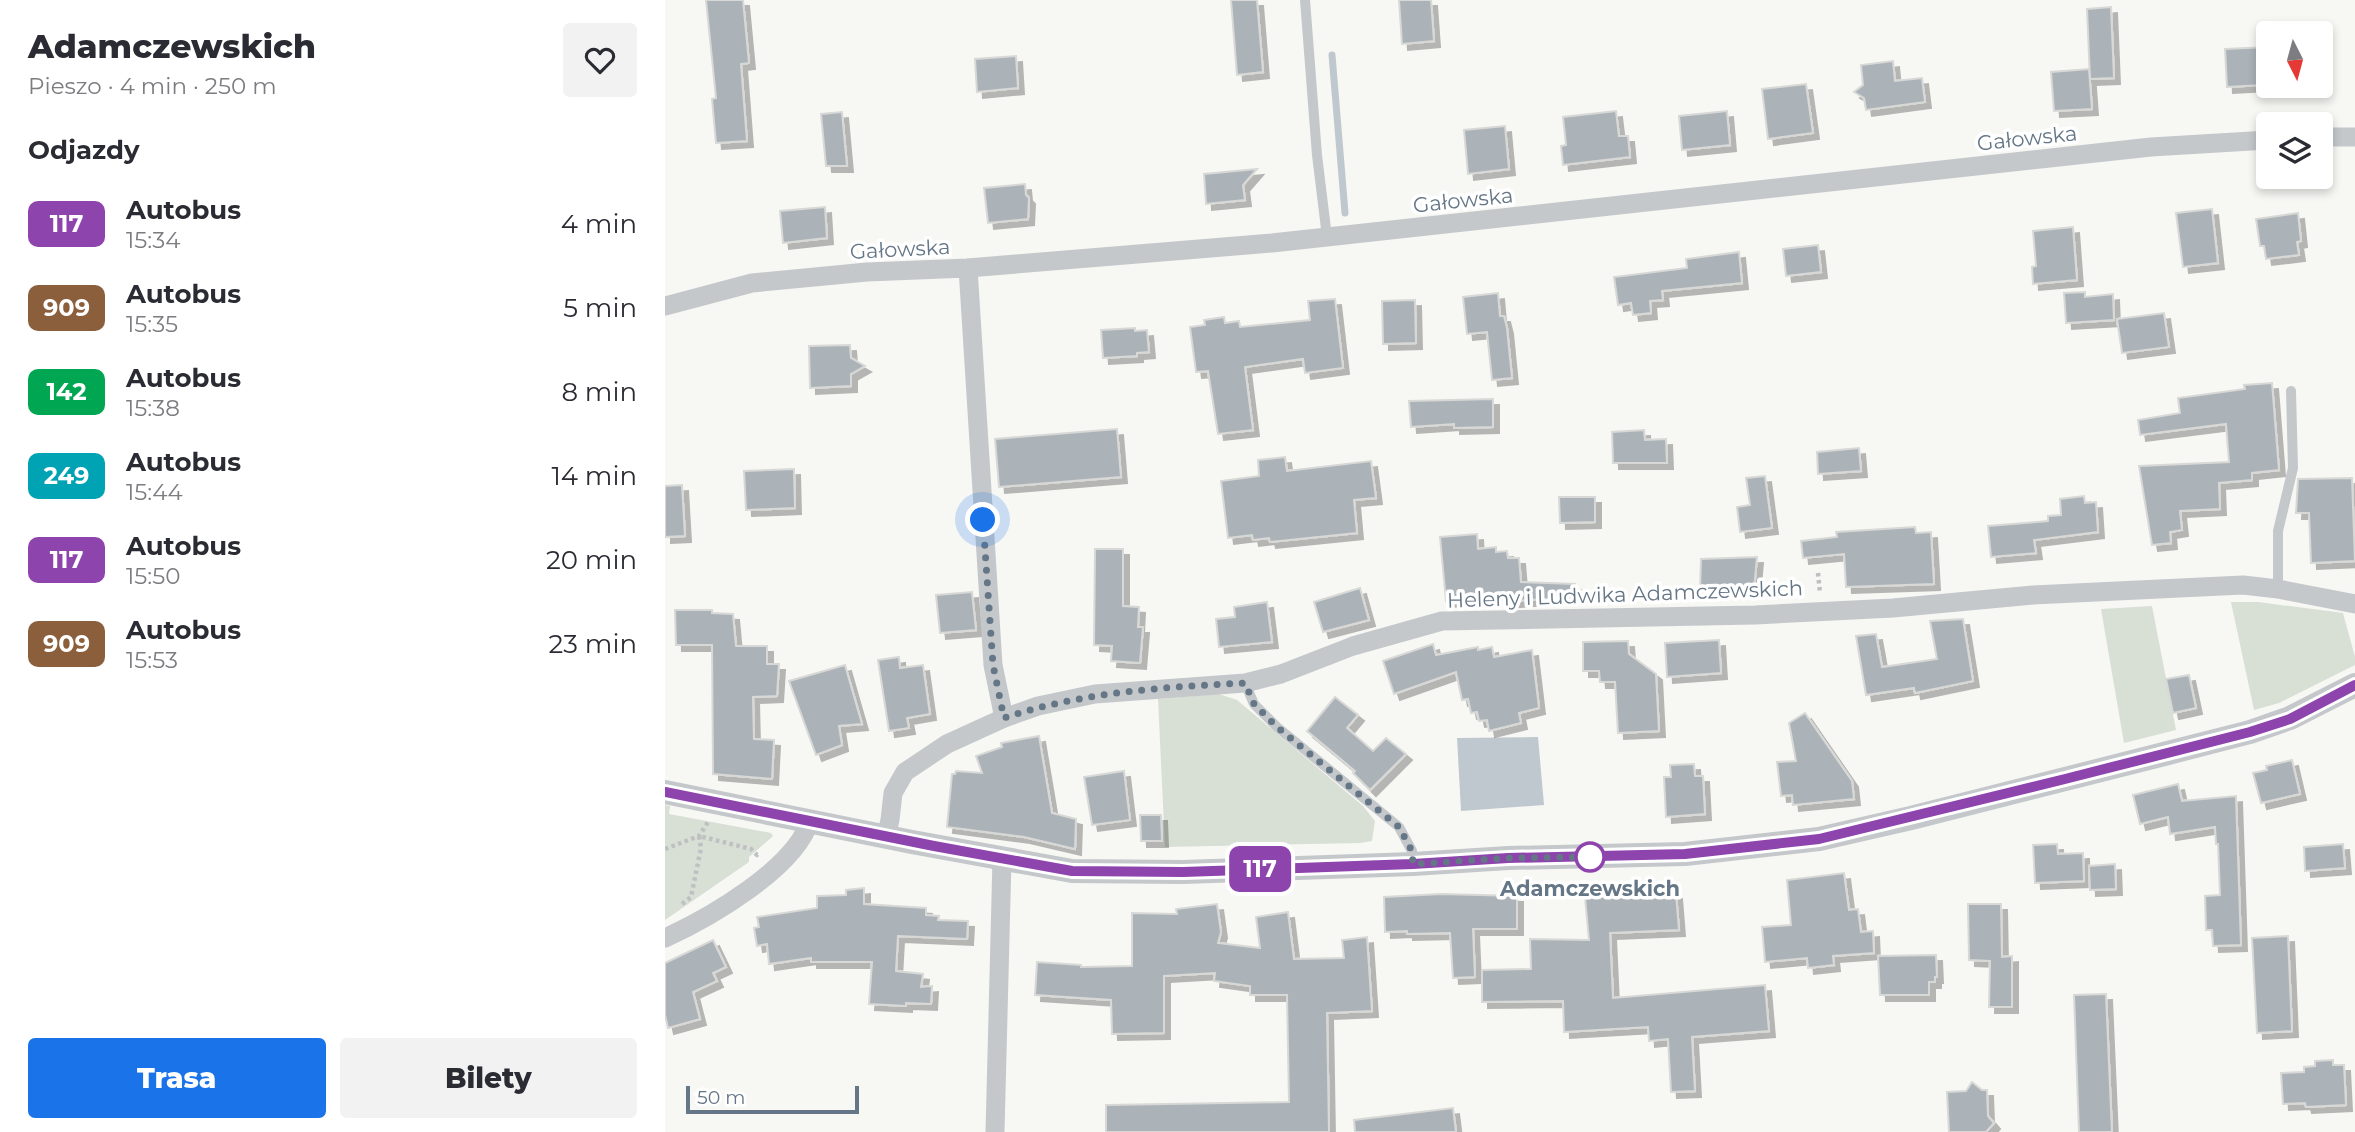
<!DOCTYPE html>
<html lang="pl">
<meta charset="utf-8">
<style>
body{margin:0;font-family:Montserrat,sans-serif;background:#f2f2f3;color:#2b2b33;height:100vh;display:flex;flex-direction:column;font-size:26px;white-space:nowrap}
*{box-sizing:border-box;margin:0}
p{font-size:23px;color:#7c7c81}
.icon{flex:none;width:38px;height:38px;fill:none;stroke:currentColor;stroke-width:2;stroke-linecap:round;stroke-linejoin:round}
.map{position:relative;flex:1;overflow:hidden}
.panel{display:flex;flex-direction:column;background:#fff;width:665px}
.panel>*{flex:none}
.badge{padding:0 14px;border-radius:10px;font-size:24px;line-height:46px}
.needle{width:46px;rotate:174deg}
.controls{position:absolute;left:1591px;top:21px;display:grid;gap:14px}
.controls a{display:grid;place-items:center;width:77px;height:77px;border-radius:7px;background:#fff;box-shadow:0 4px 10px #0003;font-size:35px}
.scale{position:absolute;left:21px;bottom:18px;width:173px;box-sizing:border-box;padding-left:7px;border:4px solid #657686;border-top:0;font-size:19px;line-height:24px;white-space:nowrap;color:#657686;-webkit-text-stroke:5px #fff;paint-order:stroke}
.you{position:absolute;width:35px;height:35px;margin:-18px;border:5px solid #fff;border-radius:50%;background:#1a73e8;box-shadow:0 0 0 10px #1a73e833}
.map>.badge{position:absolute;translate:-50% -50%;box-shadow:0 0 0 4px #fff}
h2{padding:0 28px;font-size:26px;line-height:63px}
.round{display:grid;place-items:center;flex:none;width:74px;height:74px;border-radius:7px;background:#f2f2f3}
.head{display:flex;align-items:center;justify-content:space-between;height:119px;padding:0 28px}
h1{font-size:33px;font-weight:800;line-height:52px}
.button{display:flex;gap:14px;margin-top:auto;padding:14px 28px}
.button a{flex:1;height:80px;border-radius:7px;background:#1a73e8;color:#fff;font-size:28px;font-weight:800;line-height:80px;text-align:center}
.button a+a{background:#f2f2f3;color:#2b2b33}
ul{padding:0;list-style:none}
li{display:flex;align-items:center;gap:21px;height:84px;padding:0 28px}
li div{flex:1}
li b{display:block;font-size:26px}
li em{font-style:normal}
li .badge{min-width:77px;font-weight:700;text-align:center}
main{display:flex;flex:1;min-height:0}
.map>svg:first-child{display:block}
.green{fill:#d8dfd5}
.water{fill:#bfc8ce}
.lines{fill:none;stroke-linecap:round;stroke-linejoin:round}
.stream{stroke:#bfc8ce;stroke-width:7}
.building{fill:#abb3b9;stroke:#d8d9d6;stroke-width:2;filter:url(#shadow)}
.path{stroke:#bec0c2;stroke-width:4.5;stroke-dasharray:3.5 3.5;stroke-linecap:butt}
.service{stroke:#c4c8cb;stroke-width:10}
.minor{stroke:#c4c8cb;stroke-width:19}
.tertiary{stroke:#c4c8cb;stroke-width:24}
.line-casing{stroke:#fff;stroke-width:16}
.line{stroke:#8e44ad;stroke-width:10}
.walk{stroke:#657686;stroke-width:7;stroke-dasharray:0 12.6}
.stop-dot{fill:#fff;stroke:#8e44ad;stroke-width:3.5}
.labels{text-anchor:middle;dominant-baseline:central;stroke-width:7;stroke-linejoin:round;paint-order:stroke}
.street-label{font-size:21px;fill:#657686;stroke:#fff}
.stop-label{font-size:21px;font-weight:bold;fill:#657686;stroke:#fff}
</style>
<main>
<section class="panel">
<div class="head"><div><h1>Adamczewskich</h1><p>Pieszo · 4 min · 250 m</p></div><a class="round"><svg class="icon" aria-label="heart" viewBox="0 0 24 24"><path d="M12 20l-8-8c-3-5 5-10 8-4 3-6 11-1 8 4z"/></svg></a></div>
<h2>Odjazdy</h2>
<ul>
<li><span class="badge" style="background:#8e44ad;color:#fff">117</span><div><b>Autobus</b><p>15:34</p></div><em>4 min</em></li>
<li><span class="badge" style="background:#8b5e3c;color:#fff">909</span><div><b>Autobus</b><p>15:35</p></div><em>5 min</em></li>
<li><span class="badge" style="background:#00a651;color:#fff">142</span><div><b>Autobus</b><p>15:38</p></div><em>8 min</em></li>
<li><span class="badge" style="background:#00a3b4;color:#fff">249</span><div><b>Autobus</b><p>15:44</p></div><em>14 min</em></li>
<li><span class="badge" style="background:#8e44ad;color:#fff">117</span><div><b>Autobus</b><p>15:50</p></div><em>20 min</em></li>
<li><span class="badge" style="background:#8b5e3c;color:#fff">909</span><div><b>Autobus</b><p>15:53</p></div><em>23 min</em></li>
</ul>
<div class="button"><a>Trasa</a><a>Bilety</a></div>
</section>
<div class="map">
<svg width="1690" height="1132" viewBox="0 0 1690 1132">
<defs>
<filter id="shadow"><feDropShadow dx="6" dy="6" stdDeviation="0" flood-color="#0004"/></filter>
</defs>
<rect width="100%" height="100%" fill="#f7f7f4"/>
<g class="green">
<polygon points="1566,602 1593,602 1678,613 1690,657 1690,665 1614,703 1589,710"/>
<polygon points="1487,606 1511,730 1459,743 1436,609"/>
<polygon points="554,694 572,700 698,806 710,821 707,841 695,843 500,847 493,699"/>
<polygon points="0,805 5,806 4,814 106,833 108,836 84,857 84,862 0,920"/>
</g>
<polygon class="water" points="873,737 879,805 796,811 792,738"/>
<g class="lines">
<polyline class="stream" points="667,55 680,213"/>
</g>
<g class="building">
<polygon points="41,0 78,0 84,63 76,64 82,141 51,143 47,99 51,98"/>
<polygon points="566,0 592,0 598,72 572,75"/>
<polygon points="734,0 766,0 769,41 737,44"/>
<polygon points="1446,7 1449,78 1425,79 1422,9"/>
<polygon points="1603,47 1603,77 1598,78 1598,85 1562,87 1560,49"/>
<polygon points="351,56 353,88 312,92 310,59"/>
<polygon points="1228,61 1230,81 1257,78 1260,102 1201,110 1199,98 1189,92 1198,85 1196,65"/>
<polygon points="1424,69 1427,109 1389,111 1386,72"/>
<polygon points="1141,84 1148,133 1103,139 1097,89"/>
<polygon points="951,111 954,136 963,136 965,157 898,165 896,146 901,145 898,117"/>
<polygon points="1062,111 1065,145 1017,150 1014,116"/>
<polygon points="177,112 182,166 161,166 156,114"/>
<polygon points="840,126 844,169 803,174 799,130"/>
<polygon points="592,169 578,185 580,200 541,204 539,174"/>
<polygon points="360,184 361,195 364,198 363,219 323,223 319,188"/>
<polygon points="160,207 162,238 118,243 115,211"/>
<polygon points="1547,209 1553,263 1518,267 1511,213"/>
<polygon points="1633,213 1636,241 1632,242 1634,255 1601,259 1599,246 1595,246 1591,219"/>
<polygon points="1408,227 1412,280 1368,284 1367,267 1371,266 1368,231"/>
<polygon points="1153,245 1156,272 1121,276 1118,249"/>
<polygon points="1074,252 1077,283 997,291 998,300 985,301 986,313 968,315 966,303 953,305 949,277 1022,268 1021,259"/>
<polygon points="1420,292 1420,297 1448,294 1449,320 1401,323 1399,293"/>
<polygon points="833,293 835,316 839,316 842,328 847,378 827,380 822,332 802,334 798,297"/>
<polygon points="670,299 678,368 640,373 638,359 580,367 588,430 553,434 543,371 531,372 525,327 540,325 539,320 559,317 560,323 574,321 575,327 645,320 643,301"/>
<polygon points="750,300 751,343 718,344 717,301"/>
<polygon points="1499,313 1504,347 1457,353 1452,319"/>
<polygon points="470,328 470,331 482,330 484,352 472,353 472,356 438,358 436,330"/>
<polygon points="185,345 186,358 200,366 186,374 186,386 145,388 144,346"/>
<polygon points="1607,383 1614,470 1587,473 1587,480 1554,483 1555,509 1515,511 1517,530 1505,532 1506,543 1487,545 1474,466 1564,462 1561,424 1475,435 1473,420 1515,413 1513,398 1580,389 1579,385"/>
<polygon points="828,399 828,427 789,428 789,424 746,427 744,401"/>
<polygon points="452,429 456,477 334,487 330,439"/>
<polygon points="979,430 980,440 1001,439 1002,463 948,463 947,432"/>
<polygon points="1194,448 1196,471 1153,474 1152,452"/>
<polygon points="620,457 622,471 706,461 711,498 689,500 692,533 605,542 604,538 588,540 587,535 563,538 556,481 594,476 593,460"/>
<polygon points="129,469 130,508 81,510 79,471"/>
<polygon points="1100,476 1107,528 1075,532 1072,507 1085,505 1081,478"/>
<polygon points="1687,478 1690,561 1646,563 1644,513 1631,513 1633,479"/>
<polygon points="17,485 20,536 0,537 0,486"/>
<polygon points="1419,496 1420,503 1431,502 1433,532 1369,540 1371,553 1326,557 1323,526 1383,521 1383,516 1396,515 1395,499"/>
<polygon points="894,497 930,497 930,522 895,523"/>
<polygon points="1250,527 1251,533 1266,532 1269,584 1181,587 1179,554 1138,558 1136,541 1172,537 1171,532"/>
<polygon points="812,534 813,549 831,547 831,552 842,551 843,558 854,558 856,582 910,584 910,597 835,602 834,597 781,601 775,537"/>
<polygon points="430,549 458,549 458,606 474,607 473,627 478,627 475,663 446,661 447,646 429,645"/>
<polygon points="1092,557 1089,590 1035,592 1036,559"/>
<polygon points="695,588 704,620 658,632 649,602"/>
<polygon points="307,592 311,630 275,633 271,595"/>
<polygon points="602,602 607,642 554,647 551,619 570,617 569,607"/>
<polygon points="10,610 47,610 47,613 68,614 71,646 102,646 102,664 114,664 112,696 88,697 89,739 109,740 107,779 48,774 47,645 11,645"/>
<polygon points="1298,619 1308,681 1250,693 1249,688 1201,695 1191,636 1211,634 1217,667 1272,659 1265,621"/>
<polygon points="1054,640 1056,673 1002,677 1000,643"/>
<polygon points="963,641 964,654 991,674 994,731 953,733 950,682 935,682 934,671 918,671 918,642"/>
<polygon points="768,644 771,655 813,647 813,650 827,647 829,657 867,650 874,708 854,713 856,723 824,731 822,720 814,721 812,712 806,713 803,699 797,700 791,672 729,694 718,661"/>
<polygon points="234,657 235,668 258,665 265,714 242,718 244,728 224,731 213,660"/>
<polygon points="180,665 197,724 174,726 177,745 151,755 124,681"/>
<polygon points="1524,675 1531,708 1508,713 1501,679"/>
<polygon points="670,697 693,715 682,728 708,751 721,738 741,754 705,790 688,773 690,771 642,731"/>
<polygon points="1140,713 1187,781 1189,799 1128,805 1127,795 1116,796 1112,762 1131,761 1124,723"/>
<polygon points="374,736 387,813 411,819 410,849 359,837 282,827 287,774 290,774 291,771 317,773 311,756 337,747 336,743"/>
<polygon points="1627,760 1635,794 1596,803 1588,773 1602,770 1601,766"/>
<polygon points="1029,764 1030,776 1038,776 1040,814 1001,817 999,777 1006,777 1005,765"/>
<polygon points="459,771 465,820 427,825 419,777"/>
<polygon points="1513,784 1517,801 1571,796 1576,945 1548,946 1547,930 1541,930 1540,896 1555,895 1553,844 1551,844 1550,827 1505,834 1503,817 1475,824 1468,795"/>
<polygon points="475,815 496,815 497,841 476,841"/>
<polygon points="1392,844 1393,854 1418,853 1419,881 1370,883 1368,845"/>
<polygon points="1678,844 1680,868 1640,871 1639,847"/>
<polygon points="1450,864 1451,889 1425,890 1424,866"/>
<polygon points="1179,873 1184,910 1193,909 1196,932 1208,931 1209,953 1168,956 1169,965 1143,968 1142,958 1100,962 1097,927 1126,925 1122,880"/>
<polygon points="199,888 199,904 261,908 261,915 274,916 273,920 303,921 302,939 233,936 231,971 258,974 256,987 267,986 266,1004 241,1003 241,1006 204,1004 207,962 146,962 146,958 104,964 102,944 92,946 89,928 94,927 92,917 152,908 152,896 181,895 181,890"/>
<polygon points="1011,893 1014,930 945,933 948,998 1100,985 1104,1031 1027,1037 1030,1091 1006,1092 1003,1039 984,1041 983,1027 899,1032 898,1001 817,1002 817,970 866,969 865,939 924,940 920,897"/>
<polygon points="776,894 852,896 852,929 808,929 810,977 788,978 785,933 742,934 742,931 720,932 719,897"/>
<polygon points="552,904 556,932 553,943 595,948 591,917 623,912 629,959 679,958 677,940 702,937 707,1011 662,1013 664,1132 441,1132 441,1105 624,1102 622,995 585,995 585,986 549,981 550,973 499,976 499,1033 447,1034 446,1000 370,995 372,962 416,965 416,967 467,966 467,913 512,914 511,909"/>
<polygon points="1303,904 1336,904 1337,957 1347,956 1347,1007 1324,1007 1325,961 1304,960"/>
<polygon points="1623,936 1627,1031 1592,1033 1587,938"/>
<polygon points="48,940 61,967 48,973 52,981 28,992 35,1019 3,1028 0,1015 0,963"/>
<polygon points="1271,955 1272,977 1270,977 1270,982 1264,982 1264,995 1215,995 1213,956"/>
<polygon points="1441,994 1447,1132 1414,1132 1409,995"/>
<polygon points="1668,1060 1668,1065 1679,1065 1681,1105 1641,1107 1640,1103 1618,1104 1616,1073 1639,1072 1639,1067 1650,1066 1650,1061"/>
<polygon points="1307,1082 1317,1090 1322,1090 1323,1116 1329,1123 1321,1132 1284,1132 1282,1092 1301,1091"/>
<polygon points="788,1108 791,1132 690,1132 689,1120"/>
</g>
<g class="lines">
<g class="path">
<polyline points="1153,573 1155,593"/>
<polyline points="0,849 34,836 43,822"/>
<polyline points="17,904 26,897 36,848 34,836 86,849 92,855 94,853"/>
</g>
<g class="service">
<polyline points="640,0 652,155 662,237"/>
<polyline points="1613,589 1613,531 1628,468 1626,391"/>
<polyline points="580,683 589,704 612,727 734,827 747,851 748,862"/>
</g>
<g class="minor">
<polyline points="1656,137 1690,137"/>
<polyline points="303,268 328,665 339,718"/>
<polyline points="0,306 87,283 202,272 303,268 607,243 1486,147 1603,140"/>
<polyline points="221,836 225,820 228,793 240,772 282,744 339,718 373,706 430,694 580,683 616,674 688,646 777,621 1090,615 1228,608 1368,595 1578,585 1613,589 1690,604"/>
<path d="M0,938C44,918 131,868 145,820"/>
<polyline points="330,1132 337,859"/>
</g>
<polyline class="tertiary" points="0,792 247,842 407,871 518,872 748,864 843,858 1020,854 1154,839 1246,818 1503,753 1585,732 1625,718 1690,685"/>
</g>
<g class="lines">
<g class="line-casing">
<polyline id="line" points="0,792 269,846 407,871 518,872 748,864 843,858 1020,854 1154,839 1400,779 1585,732 1625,719 1690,685"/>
</g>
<use href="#line" class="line"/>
<path class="walk" d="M318,520L328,665L339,718C416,692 499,687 580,683L589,704L612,727L734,827L747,851L748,864L843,858L925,857"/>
</g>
<circle class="stop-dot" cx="925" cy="857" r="14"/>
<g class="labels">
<g class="street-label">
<text transform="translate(1362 138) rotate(-6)">Gałowska</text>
<text transform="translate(798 200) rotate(-6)">Gałowska</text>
<text transform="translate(235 249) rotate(-3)">Gałowska</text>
<text transform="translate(960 594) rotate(-2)">Heleny i Ludwika Adamczewskich</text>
</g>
<g class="stop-label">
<text x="925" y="888">Adamczewskich</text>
</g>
</g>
</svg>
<div class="controls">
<a><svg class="needle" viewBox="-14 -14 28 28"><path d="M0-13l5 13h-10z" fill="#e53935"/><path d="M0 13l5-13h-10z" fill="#7c7c81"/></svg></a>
<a><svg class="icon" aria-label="layers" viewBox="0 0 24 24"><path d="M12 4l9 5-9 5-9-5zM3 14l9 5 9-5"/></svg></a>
</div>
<div class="scale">50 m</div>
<div class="you" style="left:318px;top:520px"></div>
<b class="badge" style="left:595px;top:869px;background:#8e44ad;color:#fff">117</b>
</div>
</main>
